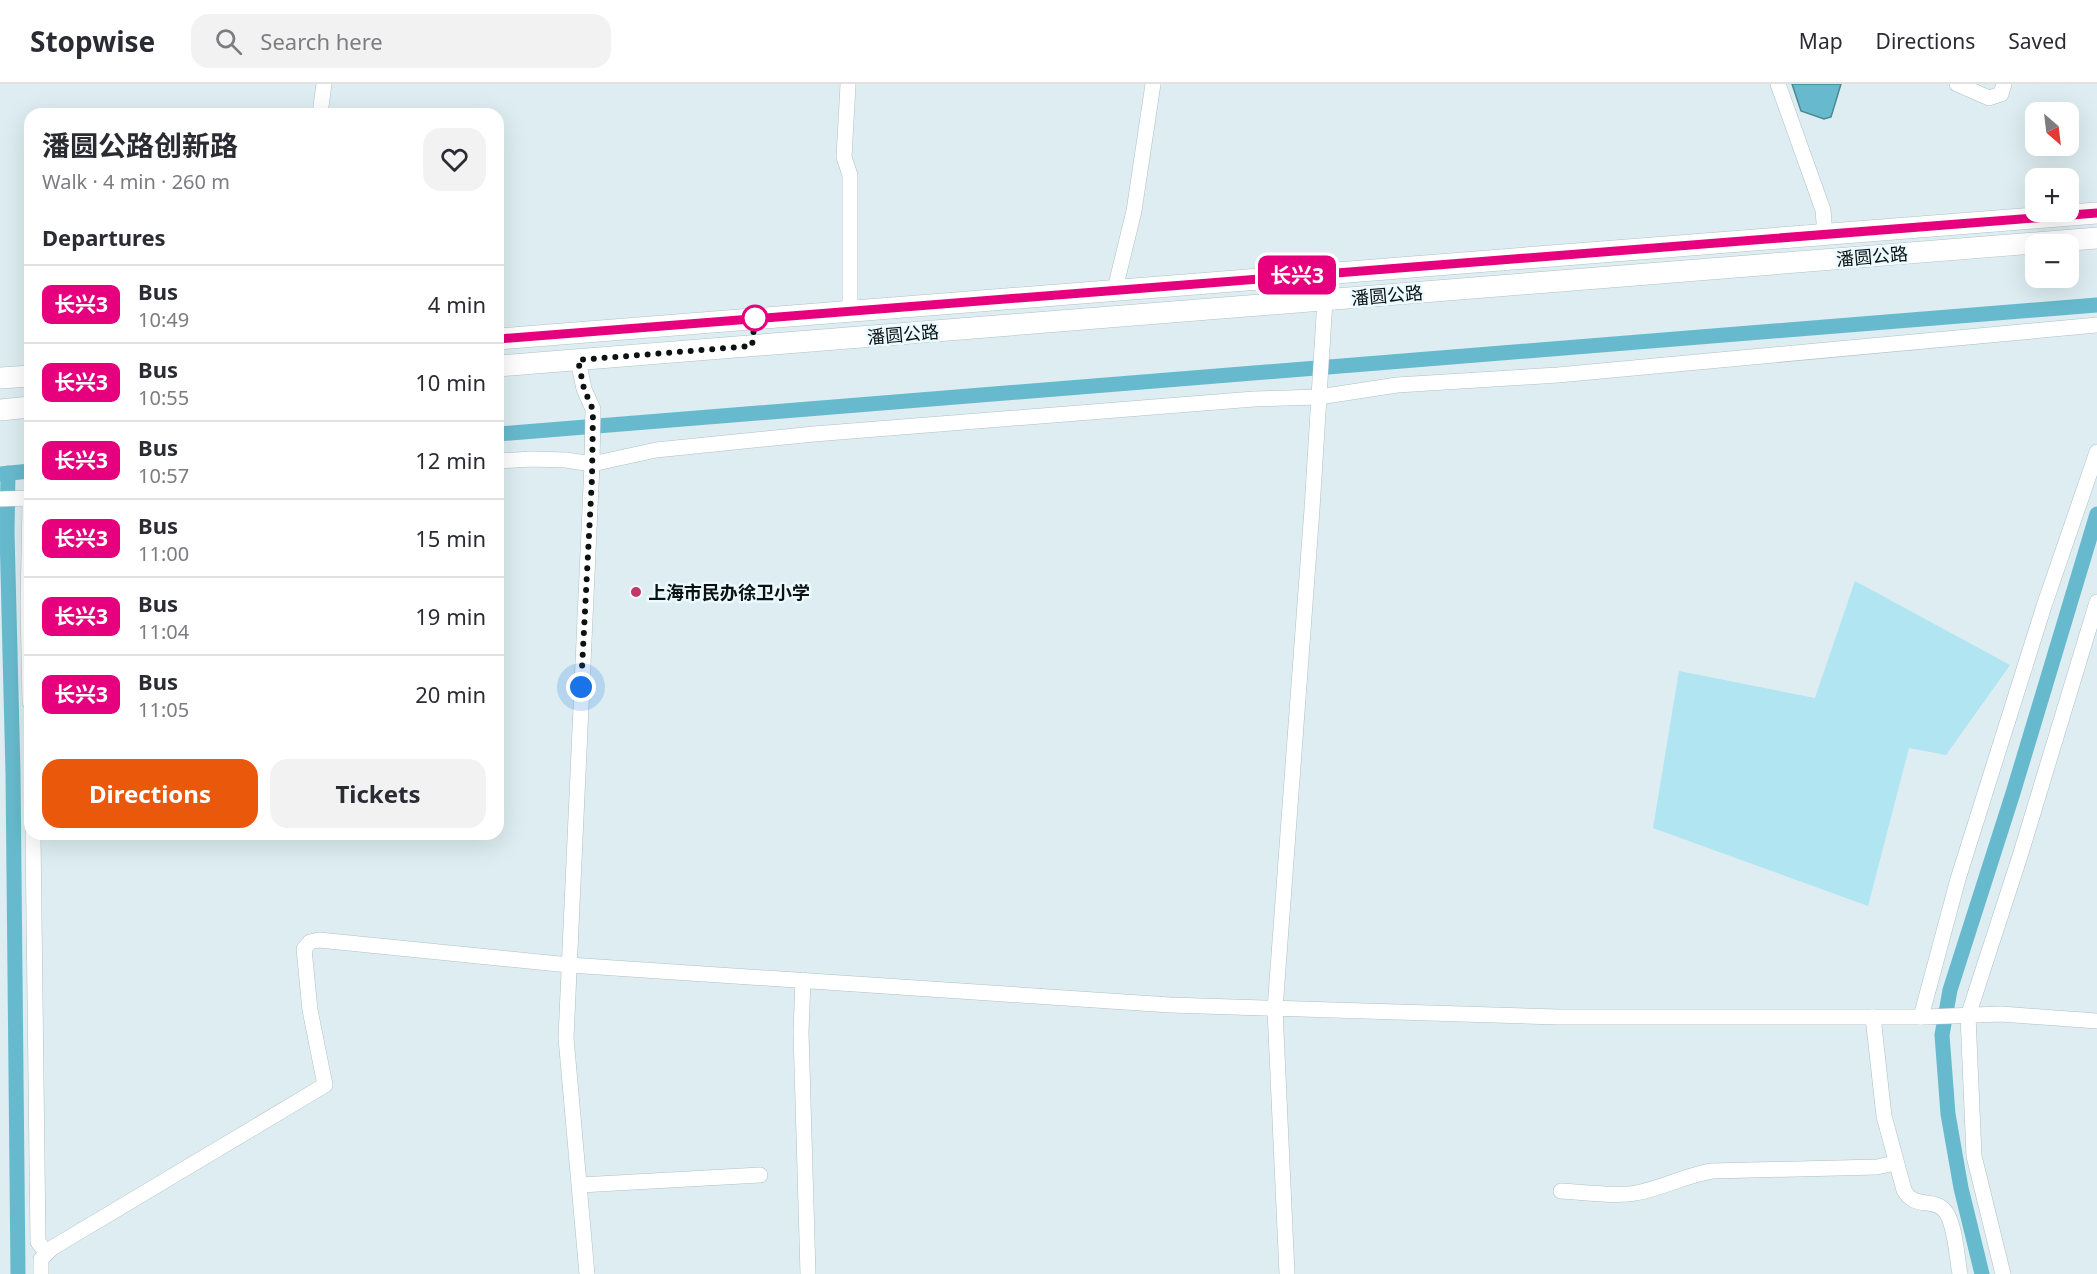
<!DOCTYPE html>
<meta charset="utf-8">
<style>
body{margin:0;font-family:"Noto Sans","Noto Sans SC",sans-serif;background:#f2f2f3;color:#2b2b33;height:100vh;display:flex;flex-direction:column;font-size:22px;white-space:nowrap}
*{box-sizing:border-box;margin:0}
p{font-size:20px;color:#7c7c81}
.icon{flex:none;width:33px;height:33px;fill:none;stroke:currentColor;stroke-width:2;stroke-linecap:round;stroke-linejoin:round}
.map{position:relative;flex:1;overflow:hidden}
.details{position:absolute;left:24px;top:24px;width:480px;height:732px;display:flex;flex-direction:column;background:#fff;border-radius:18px;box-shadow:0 6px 24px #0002}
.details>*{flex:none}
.badge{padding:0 12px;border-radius:9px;font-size:21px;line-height:39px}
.needle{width:39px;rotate:152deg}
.buttons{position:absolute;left:2025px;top:18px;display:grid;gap:12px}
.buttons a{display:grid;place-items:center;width:54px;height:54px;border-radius:12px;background:#fff;box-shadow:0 6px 24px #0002;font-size:30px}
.you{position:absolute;width:30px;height:30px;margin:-15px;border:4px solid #fff;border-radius:50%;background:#1a73e8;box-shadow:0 0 0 9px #1a73e833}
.map>.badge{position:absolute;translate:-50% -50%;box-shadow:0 0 0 3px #fff}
h2{padding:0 18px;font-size:22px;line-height:54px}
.round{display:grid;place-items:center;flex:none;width:63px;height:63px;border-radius:18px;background:#f2f2f3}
.headline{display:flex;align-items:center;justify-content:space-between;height:102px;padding:0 18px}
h1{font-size:28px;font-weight:700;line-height:45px}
.button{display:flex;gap:12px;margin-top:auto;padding:12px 18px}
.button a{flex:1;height:69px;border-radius:18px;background:#ea580c;color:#fff;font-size:24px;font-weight:700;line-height:69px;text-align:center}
.button a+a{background:#f2f2f3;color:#2b2b33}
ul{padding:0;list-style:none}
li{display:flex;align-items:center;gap:18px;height:78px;padding:0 18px;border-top:2px solid #e1e1e2}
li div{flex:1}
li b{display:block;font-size:22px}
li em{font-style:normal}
li .badge{min-width:66px;font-weight:700;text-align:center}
header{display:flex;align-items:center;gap:36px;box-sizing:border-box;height:84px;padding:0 30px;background:#fff;border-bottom:2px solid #e1e1e2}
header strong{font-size:28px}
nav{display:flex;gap:33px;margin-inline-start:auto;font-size:21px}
.search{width:420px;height:54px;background:#f2f2f3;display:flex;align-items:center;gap:15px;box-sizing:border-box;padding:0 21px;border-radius:18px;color:#7c7c81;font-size:22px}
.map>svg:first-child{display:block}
.green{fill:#b1e5f1}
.water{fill:#67bacd;stroke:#4c8795;stroke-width:1.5}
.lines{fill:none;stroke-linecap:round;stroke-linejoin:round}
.canal{stroke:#67bacd;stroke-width:15}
.minor-casing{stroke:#b0c0c4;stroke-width:16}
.secondary-casing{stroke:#b0c0c4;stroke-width:22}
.minor{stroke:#fff;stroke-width:15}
.secondary{stroke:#fff;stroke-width:21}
.line-casing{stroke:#fff;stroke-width:14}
.line{stroke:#e6007e;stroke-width:9}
.walk{stroke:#0c1112;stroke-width:6;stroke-dasharray:0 10.8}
.stop-dot{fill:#fff;stroke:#e6007e;stroke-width:3}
.poi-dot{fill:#c43665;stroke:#eafaff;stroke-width:2}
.labels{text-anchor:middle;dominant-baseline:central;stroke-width:5;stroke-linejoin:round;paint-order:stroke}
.street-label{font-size:18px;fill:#0c1112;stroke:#eafaff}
.poi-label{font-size:18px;font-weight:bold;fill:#0c1112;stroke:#eafaff;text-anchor:start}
</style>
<header>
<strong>Stopwise</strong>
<div class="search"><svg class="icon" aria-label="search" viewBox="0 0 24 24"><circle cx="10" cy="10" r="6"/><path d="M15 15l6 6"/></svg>Search here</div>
<nav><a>Map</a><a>Directions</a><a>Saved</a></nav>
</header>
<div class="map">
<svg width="2097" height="1190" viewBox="0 0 2097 1190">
<rect width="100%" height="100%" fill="#ddedf1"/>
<polygon class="green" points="1855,497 2010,581 1946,671 1909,664 1868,822 1653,744 1679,587 1815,614"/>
<polygon class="water" points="1792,0 1841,0 1831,33 1824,35 1801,27"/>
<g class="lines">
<g class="canal">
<polyline points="498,350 2097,221"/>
<polyline points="8,389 7,448 13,689 18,1190"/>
<polyline points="0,390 30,387"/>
<polyline points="1982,1190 1961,1104 1948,1030 1942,951 1950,906 2013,709 2097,430"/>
</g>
<g class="minor-casing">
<g id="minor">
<polyline points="1778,0 1823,126 1825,151"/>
<polyline points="1957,0 1989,14 2001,10 2004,0"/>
<polyline points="848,1 844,73 850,91 850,226"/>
<polyline points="320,30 324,0"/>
<polyline points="1115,205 1134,127 1153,0"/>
<polyline points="578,276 584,305 593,325 592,380 566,954 587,1190"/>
<polyline points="498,377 531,375 566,376 592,380 656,366 814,350 1254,315 1319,313 1397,301 1558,291 2097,241"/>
<polyline points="0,415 30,414"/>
<polyline points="30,421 28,519 30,618"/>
<polyline points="33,750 38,1158 47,1169"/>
<polyline points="803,896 801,948 808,1190"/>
<path d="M1873,933L1884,1032L1904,1106C1915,1126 1932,1113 1944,1126C1955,1136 1957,1175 1960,1190"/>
<polyline points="1921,933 1958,795 2044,522 2097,368"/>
<polyline points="580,1101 760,1091"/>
<path d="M1561,1107C1583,1108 1616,1113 1636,1109C1663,1104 1686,1091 1712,1087L1877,1083L1895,1079"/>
<polyline points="41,1190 41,1175 52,1164 325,1001 310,926 304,865 310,858 319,856 569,881 1170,921 1558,933 1925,933 2001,930 2097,937"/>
<polyline points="1287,1190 1275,925 1312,425 1325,216"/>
<polyline points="2003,1190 1974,1072 1968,932 2020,772 2097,518"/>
</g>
</g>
<g class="secondary-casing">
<g id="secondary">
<polyline points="498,255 2097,129"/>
<polyline points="498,282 2097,154"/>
<polyline points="0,294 30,292"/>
<polyline points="0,326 30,323"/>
</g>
</g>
<use href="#minor" class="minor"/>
<use href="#secondary" class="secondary"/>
</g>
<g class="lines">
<g class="line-casing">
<polyline id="line" points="498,255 2097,129"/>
</g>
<use href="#line" class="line"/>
<polyline class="walk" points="581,603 592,394 593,326 584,305 578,276 752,262 755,234"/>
</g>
<circle class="stop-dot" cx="755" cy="234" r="12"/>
<circle class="poi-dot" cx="636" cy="508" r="6"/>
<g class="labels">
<g class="street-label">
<text transform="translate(1872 172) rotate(-5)">潘圆公路</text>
<text transform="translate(1387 211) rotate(-5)">潘圆公路</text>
<text transform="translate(903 250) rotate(-5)">潘圆公路</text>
</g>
<g class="poi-label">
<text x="648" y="508">上海市民办徐卫小学</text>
</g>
</g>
</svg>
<div class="buttons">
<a><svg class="needle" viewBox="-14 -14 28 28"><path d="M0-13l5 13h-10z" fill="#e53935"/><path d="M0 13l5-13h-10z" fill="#7c7c81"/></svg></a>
<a>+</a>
<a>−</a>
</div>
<div class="you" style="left:581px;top:603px"></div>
<b class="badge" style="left:1297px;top:191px;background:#e6007e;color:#fff">长兴3</b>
<section class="details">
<div class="headline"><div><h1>潘圆公路创新路</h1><p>Walk · 4 min · 260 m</p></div><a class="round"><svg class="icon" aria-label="heart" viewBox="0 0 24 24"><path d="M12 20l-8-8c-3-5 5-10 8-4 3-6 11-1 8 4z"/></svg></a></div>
<h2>Departures</h2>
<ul>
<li><span class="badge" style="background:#e6007e;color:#fff">长兴3</span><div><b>Bus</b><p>10:49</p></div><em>4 min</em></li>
<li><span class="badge" style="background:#e6007e;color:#fff">长兴3</span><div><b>Bus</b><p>10:55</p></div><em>10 min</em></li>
<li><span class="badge" style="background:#e6007e;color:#fff">长兴3</span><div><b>Bus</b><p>10:57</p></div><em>12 min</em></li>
<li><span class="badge" style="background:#e6007e;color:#fff">长兴3</span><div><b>Bus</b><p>11:00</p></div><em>15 min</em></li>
<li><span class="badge" style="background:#e6007e;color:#fff">长兴3</span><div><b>Bus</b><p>11:04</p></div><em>19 min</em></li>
<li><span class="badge" style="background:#e6007e;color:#fff">长兴3</span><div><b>Bus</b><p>11:05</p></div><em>20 min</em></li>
</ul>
<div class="button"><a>Directions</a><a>Tickets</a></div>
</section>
</div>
